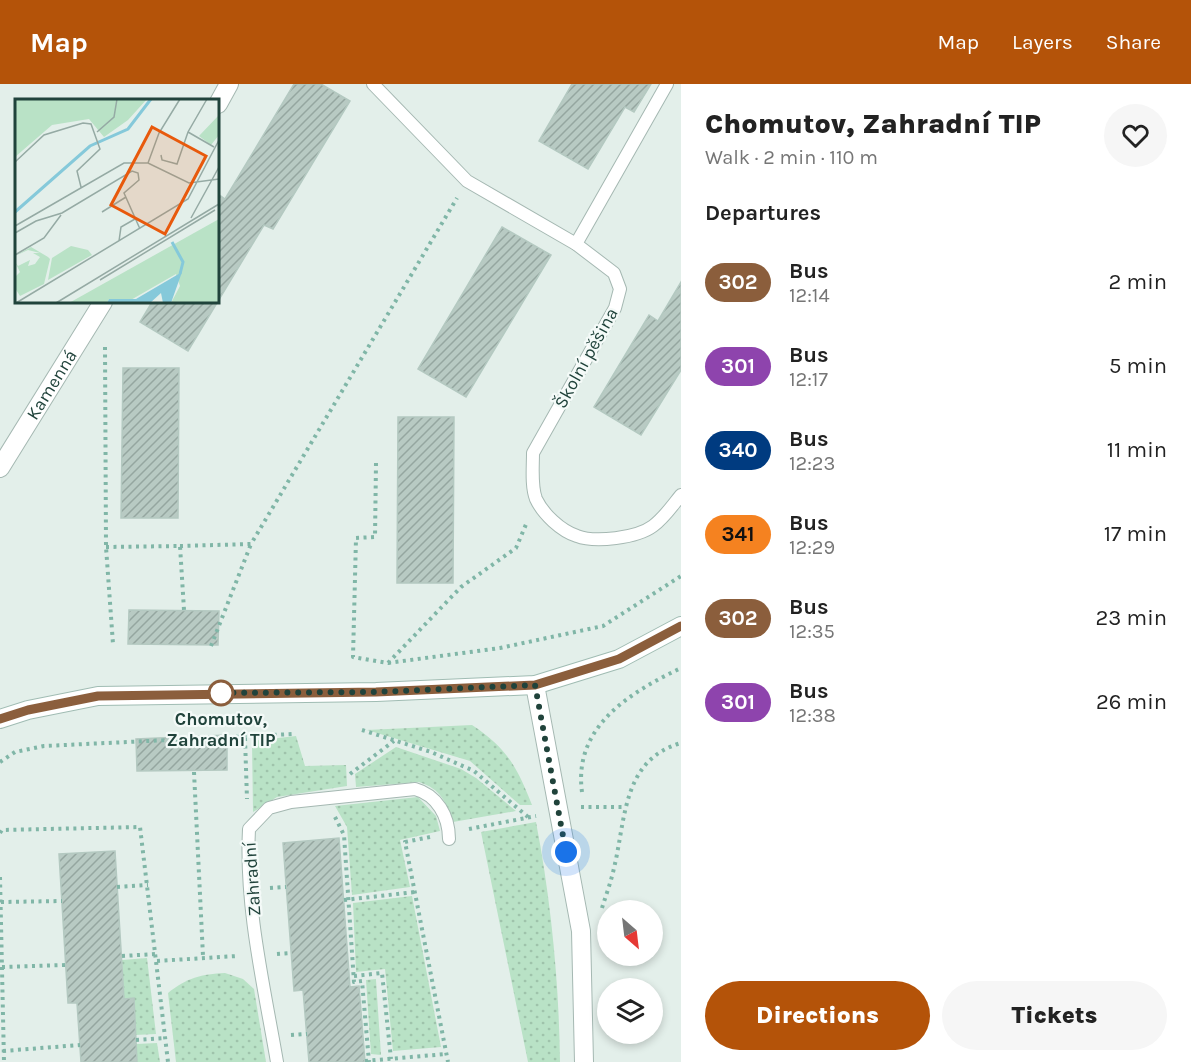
<!DOCTYPE html>
<meta charset="utf-8">
<style>
body{margin:0;font-family:Karla,sans-serif;background:#f6f6f6;color:#222;height:100vh;display:flex;flex-direction:column;font-size:22px;white-space:nowrap}
*{box-sizing:border-box;margin:0}
p{font-size:20px;color:#767676}
.icon{flex:none;width:33px;height:33px;fill:none;stroke:currentColor;stroke-width:2;stroke-linecap:round;stroke-linejoin:round}
.map{position:relative;flex:1;overflow:hidden}
.side{display:flex;flex-direction:column;background:#fff;width:510px}
.side>*{flex:none}
.badge{padding:0 12px;border-radius:20px;font-size:21px;line-height:39px}
.needle{width:39px;rotate:152deg}
.fabs{position:absolute;left:597px;top:816px;display:grid;gap:12px}
.fabs a{display:grid;place-items:center;width:66px;height:66px;border-radius:50%;background:#fff;box-shadow:0 3px 9px #0003;font-size:30px}
.you{position:absolute;width:30px;height:30px;margin:-15px;border:4px solid #fff;border-radius:50%;background:#1a73e8;box-shadow:0 0 0 9px #1a73e833}
.map>.badge{position:absolute;translate:-50% -50%;box-shadow:0 0 0 3px #fff}
h2{padding:0 24px;font-size:22px;line-height:54px}
.round{display:grid;place-items:center;flex:none;width:63px;height:63px;border-radius:32px;background:#f6f6f6}
.summary{display:flex;align-items:center;justify-content:space-between;height:102px;padding:0 24px}
h1{font-size:28px;font-weight:800;line-height:45px}
.action{display:flex;gap:12px;margin-top:auto;padding:12px 24px}
.action a{flex:1;height:69px;border-radius:36px;background:#b45309;color:#fff;font-size:24px;font-weight:800;line-height:69px;text-align:center}
.action a+a{background:#f6f6f6;color:#222}
ul{padding:0;list-style:none}
li{display:flex;align-items:center;gap:18px;height:84px;padding:0 24px}
li div{flex:1}
li b{display:block;font-size:22px}
li em{font-style:normal}
li .badge{min-width:66px;font-weight:700;text-align:center}
header{display:flex;align-items:center;gap:36px;box-sizing:border-box;height:84px;padding:0 30px;background:#b45309;color:#fff}
header strong{font-size:28px}
nav{display:flex;gap:33px;margin-inline-start:auto;font-size:21px}
main{display:flex;flex:1;min-height:0}
.map>svg:first-child{display:block}
.grass{fill:url(#grass-dots)}
.building{fill:url(#building-hatch);stroke:#b4c9c1;stroke-width:1.5}
.lines{fill:none;stroke-linecap:round;stroke-linejoin:round}
.lane-casing{stroke:#a5b8b2;stroke-width:14}
.street-casing{stroke:#a5b8b2;stroke-width:20}
.secondary-casing{stroke:#a0bcb3;stroke-width:20}
.path{stroke:#80b6a7;stroke-width:4;stroke-dasharray:3 4.5;stroke-linecap:butt}
.lane{stroke:#fff;stroke-width:12}
.street{stroke:#fff;stroke-width:18}
.secondary{stroke:#fff;stroke-width:18}
.line-casing{stroke:#fff;stroke-width:14}
.line{stroke:#8b5e3c;stroke-width:9}
.walk{stroke:#20433b;stroke-width:6;stroke-dasharray:0 10.8}
.stop-dot{fill:#fff;stroke:#8b5e3c;stroke-width:3}
.labels{text-anchor:middle;dominant-baseline:central;stroke-width:4.5;stroke-linejoin:round;paint-order:stroke}
.street-label{font-size:18px;fill:#20433b;stroke:#f4faf8}
.stop-label{font-size:18px;font-weight:bold;fill:#20433b;stroke:#f4faf8}
.inset-river{fill:none;stroke:#85c9da;stroke-width:3}
.inset-road{fill:none;stroke:#95aaa4;stroke-width:1.5}
.view{fill:#e8590c;fill-opacity:0.15;stroke:#e8590c;stroke-width:3}
.inset-edge{fill:none;stroke:#20433b;stroke-width:3}
</style>
<header>
<strong>Map</strong>
<nav><a>Map</a><a>Layers</a><a>Share</a></nav>
</header>
<main>
<div class="map">
<svg width="681" height="978" viewBox="0 0 681 978">
<defs>
<pattern id="grass-dots" width="8" height="8" patternUnits="userSpaceOnUse" patternTransform="scale(1.5)"><rect width="8" height="8" fill="#b9e2c6"/><path d="M2 2h.1M6 6h.1" fill="none" stroke="#9fc3ab" stroke-width="1.8" stroke-linecap="round"/></pattern>
<pattern id="building-hatch" width="6" height="6" patternUnits="userSpaceOnUse" patternTransform="scale(1.5)"><rect width="6" height="6" fill="#b8cac3"/><path d="M-1 1l2-2M0 6l6-6M5 7l2-2" fill="none" stroke="#95a6a0"/></pattern>
</defs>
<rect width="100%" height="100%" fill="#e3efea"/>
<g class="grass">
<path d="M472,641C507,664 517,683 532,721H520L470,677L367,646Z"/>
<polygon points="296,652 305,682 346,681 347,702 277,713 253,728 252,657"/>
<path d="M396,663L461,685L476,694L516,727L453,738C446,718 441,705 419,698L356,703L355,690Z"/>
<polygon points="418,713 436,732 440,747 400,756 410,803 352,811 347,743 335,722"/>
<path d="M536,738C551,816 559,899 560,978H528L481,748Z"/>
<polygon points="412,812 441,963 393,967 385,885 356,888 353,819"/>
<polygon points="147,874 156,950 135,951 124,915 122,876"/>
<path d="M225,889L243,895L254,905L266,978H176L168,909C186,894 202,890 225,889Z"/>
<polygon points="376,895 376,896 381,971 371,970 366,896"/>
<polygon points="157,959 160,978 137,978 136,960"/>
</g>
<g class="building">
<polygon points="294,0 321,0 350,17 273,145 264,141 188,267 140,238 152,218 218,218 218,110 225,115"/>
<polygon points="572,0 651,0 634,28 625,23 588,85 539,57"/>
<polygon points="502,143 551,171 466,313 418,285"/>
<polygon points="681,198 681,286 641,351 594,323 649,231 658,237"/>
<polygon points="123,284 179,284 178,434 121,434"/>
<polygon points="398,333 454,333 453,499 397,499"/>
<polygon points="129,526 219,527 218,561 128,560"/>
<polygon points="227,651 227,686 137,687 136,655"/>
<polygon points="339,754 350,903 359,902 365,978 309,978 303,906 294,907 283,759"/>
<polygon points="115,767 124,915 134,914 137,978 81,978 77,919 68,919 59,770"/>
</g>
<g class="lines">
<g class="lane-casing">
<g id="lane">
<path d="M373,0L467,97L576,160L614,189L620,205L615,224L533,369C533,383 531,402 536,415C543,430 561,447 577,452C595,459 637,454 653,442C664,434 672,422 681,411"/>
<polyline points="576,160 667,0"/>
<path d="M277,978C264,902 245,823 249,745L269,724L291,718L415,705C437,711 449,732 449,755"/>
</g>
</g>
<g class="street-casing">
<g id="street">
<polyline points="218,20 229,0"/>
<path id="s1" d="M0,384L103,218"/>
<polyline points="535,601 581,847 584,978"/>
</g>
</g>
<g class="secondary-casing">
<polyline id="secondary" points="0,635 28,626 98,612 376,608 535,601 619,575 681,542"/>
</g>
<g class="path">
<polyline points="105,263 106,463 113,560"/>
<polyline points="376,379 375,453 356,454 353,573 388,579 461,503 516,464 527,438"/>
<polyline points="180,462 251,460 457,114"/>
<polyline points="106,463 180,462 184,526"/>
<polyline points="211,562 251,460"/>
<polyline points="388,579 500,564 603,542 681,492"/>
<polyline points="362,646 431,668 474,687 528,733"/>
<polyline points="245,654 247,715"/>
<polyline points="0,678 15,668 44,662 294,650"/>
<polyline points="194,688 203,872"/>
<polyline points="350,690 394,657"/>
<path d="M582,708C573,642 631,608 681,584"/>
<polyline points="581,723 625,723"/>
<polyline points="335,733 344,751 354,898 362,897 369,978"/>
<polyline points="469,745 536,732"/>
<polyline points="0,749 2,746 140,743 168,978"/>
<polyline points="430,753 405,758 448,978"/>
<polyline points="0,793 4,978"/>
<polyline points="117,803 148,801"/>
<polyline points="270,804 286,803"/>
<polyline points="344,816 415,808"/>
<polyline points="1,818 62,817"/>
<path d="M602,824C606,811 611,798 614,784C626,735 622,676 681,659"/>
<polyline points="277,870 291,869"/>
<polyline points="122,872 156,870"/>
<polyline points="157,877 237,872"/>
<polyline points="2,883 66,881"/>
<polyline points="354,892 382,889 391,975"/>
<polyline points="291,951 307,950"/>
<polyline points="136,956 166,954"/>
<polyline points="3,967 80,961"/>
<polyline points="365,977 446,970"/>
</g>
<use href="#lane" class="lane"/>
<use href="#street" class="street"/>
<use href="#secondary" class="secondary"/>
</g>
<g class="lines">
<g class="line-casing">
<polyline id="line" points="0,635 28,626 98,612 376,608 535,601 619,575 681,542"/>
</g>
<use href="#line" class="line"/>
<polyline class="walk" points="221,609 211,609 376,608 535,601 566,768"/>
</g>
<circle class="stop-dot" cx="221" cy="609" r="12"/>
<g class="labels">
<g class="street-label">
<text transform="translate(586 274) rotate(-61)">Školní pěšina</text>
<text stroke="none"><textPath href="#s1" startOffset="98">Kamenná</textPath></text>
<text transform="translate(252 795) rotate(-94)">Zahradní</text>
</g>
<g class="stop-label">
<text x="221" y="635">Chomutov,<tspan x="221" dy="21">Zahradní TIP</tspan></text>
</g>
</g>
<g transform="translate(15 15)">
<rect width="204" height="204" fill="#e3efea"/>
<path d="M204,16V36L196,46L184,37ZM56,147L73,151L77,156L33,181L37,159ZM16,148L33,158L35,160L29,185L5,197L0,189V178L5,173L0,163L3,167L15,161L13,167L20,165L25,158L18,154H25L13,151L0,157Z" fill="#b9e2c6"/>
<path d="M0,0H132L113,21L89,38L74,20L37,26L0,58ZM204,120V204H156L165,187L161,175L114,202L94,200L92,204H54Z" fill="#b9e2c6"/>
<path d="M167,173L156,204H148L146,194L135,204H92L94,200H121Z" fill="#85c9da"/>
<path class="inset-river" d="M0,113L75,47L113,30L136,0M157,143L168,163L165,175"/>
<path class="inset-road" d="M82,33L99,18L102,0M173,33L199,48M146,56L147,61L162,65L173,33L192,0M0,63L29,36L68,24L76,25L85,50L62,72L66,88M133,64L144,34L165,0M87,113L111,98M176,119L204,68M0,127L109,64H133L174,84L204,80M0,134L21,122L47,114L117,72L123,74L124,81L109,94L125,130M104,142L106,128L120,120M0,156L29,139L46,116M85,181L200,111M1,204L173,100L204,41M41,204L204,105"/>
<path class="view" d="M137,28L191,57L150,135L96,106Z"/>
<rect width="204" height="204" class="inset-edge"/>
</g>
</svg>
<div class="fabs">
<a><svg class="needle" viewBox="-14 -14 28 28"><path d="M0-13l5 13h-10z" fill="#e53935"/><path d="M0 13l5-13h-10z" fill="#767676"/></svg></a>
<a><svg class="icon" aria-label="layers" viewBox="0 0 24 24"><path d="M12 4l9 5-9 5-9-5zM3 14l9 5 9-5"/></svg></a>
</div>
<div class="you" style="left:566px;top:768px"></div>
</div>
<section class="side">
<div class="summary"><div><h1>Chomutov, Zahradní TIP</h1><p>Walk · 2 min · 110 m</p></div><a class="round"><svg class="icon" aria-label="heart" viewBox="0 0 24 24"><path d="M12 20l-8-8c-3-5 5-10 8-4 3-6 11-1 8 4z"/></svg></a></div>
<h2>Departures</h2>
<ul>
<li><span class="badge" style="background:#8b5e3c;color:#fff">302</span><div><b>Bus</b><p>12:14</p></div><em>2 min</em></li>
<li><span class="badge" style="background:#8e44ad;color:#fff">301</span><div><b>Bus</b><p>12:17</p></div><em>5 min</em></li>
<li><span class="badge" style="background:#003b80;color:#fff">340</span><div><b>Bus</b><p>12:23</p></div><em>11 min</em></li>
<li><span class="badge" style="background:#f58220;color:#111">341</span><div><b>Bus</b><p>12:29</p></div><em>17 min</em></li>
<li><span class="badge" style="background:#8b5e3c;color:#fff">302</span><div><b>Bus</b><p>12:35</p></div><em>23 min</em></li>
<li><span class="badge" style="background:#8e44ad;color:#fff">301</span><div><b>Bus</b><p>12:38</p></div><em>26 min</em></li>
</ul>
<div class="action"><a>Directions</a><a>Tickets</a></div>
</section>
</main>
